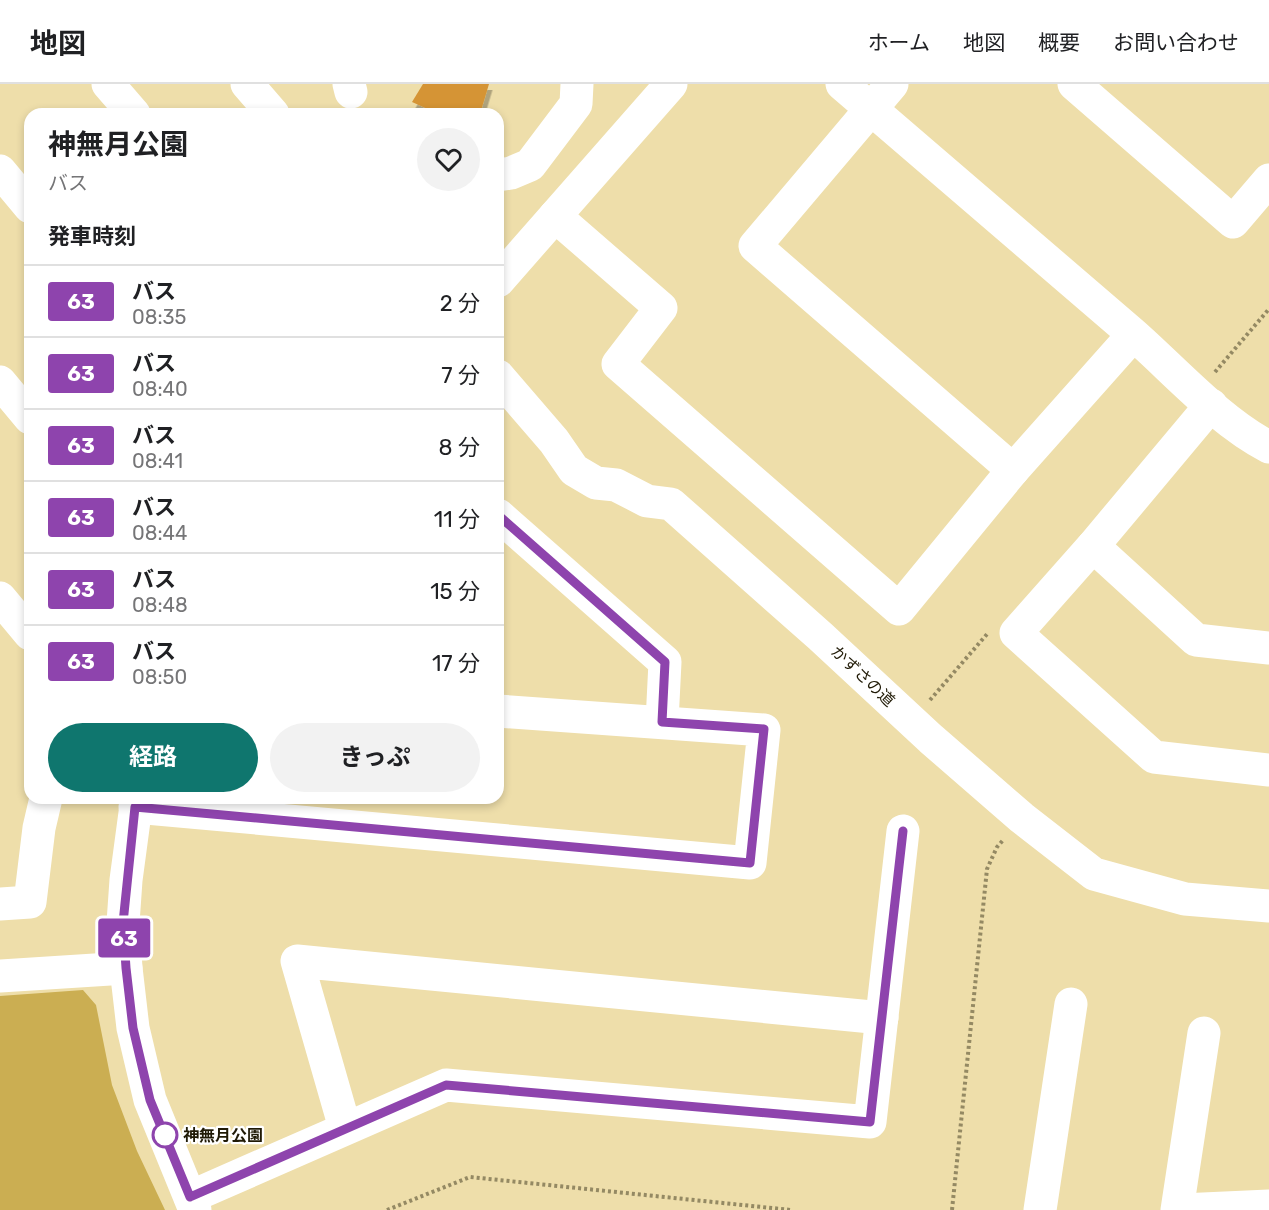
<!DOCTYPE html>
<html lang="ja">
<meta charset="utf-8">
<style>
body{margin:0;font-family:Rubik,"Noto Sans JP",sans-serif;background:#f2f2f2;color:#202124;height:100vh;display:flex;flex-direction:column;font-size:22px;white-space:nowrap}
*{box-sizing:border-box;margin:0}
p{font-size:20px;color:#757577}
.icon{flex:none;width:33px;height:33px;fill:none;stroke:currentColor;stroke-width:2;stroke-linecap:round;stroke-linejoin:round}
.map{position:relative;flex:1;overflow:hidden}
.sheet{position:absolute;left:24px;top:24px;width:480px;height:696px;display:flex;flex-direction:column;background:#fff;border-radius:18px;box-shadow:0 3px 9px #0003}
.sheet>*{flex:none}
.badge{padding:0 12px;border-radius:4px;font-size:21px;line-height:39px}
.map>.badge{position:absolute;translate:-50% -50%;box-shadow:0 0 0 3px #fff}
h2{padding:0 24px;font-size:22px;line-height:54px}
.round{display:grid;place-items:center;flex:none;width:63px;height:63px;border-radius:32px;background:#f2f2f2}
.headline{display:flex;align-items:center;justify-content:space-between;height:102px;padding:0 24px}
h1{font-size:28px;font-weight:700;line-height:45px}
.action{display:flex;gap:12px;margin-top:auto;padding:12px 24px}
.action a{flex:1;height:69px;border-radius:36px;background:#0f766e;color:#fff;font-size:24px;font-weight:700;line-height:69px;text-align:center}
.action a+a{background:#f2f2f2;color:#202124}
ul{padding:0;list-style:none}
li{display:flex;align-items:center;gap:18px;height:72px;padding:0 24px;border-top:2px solid #e0e0e0}
li div{flex:1}
li b{display:block;font-size:22px}
li em{font-style:normal}
li .badge{min-width:66px;font-weight:700;text-align:center}
header{display:flex;align-items:center;gap:36px;box-sizing:border-box;height:84px;padding:0 30px;background:#fff;border-bottom:2px solid #e0e0e0}
header strong{font-size:28px}
nav{display:flex;gap:33px;margin-inline-start:auto;font-size:21px}
.map>svg:first-child{display:block}
.green{fill:#cbae52}
.building{fill:#d59436;filter:url(#shadow)}
.lines{fill:none;stroke-linecap:round;stroke-linejoin:round}
.path{stroke:#948963;stroke-width:4;stroke-dasharray:3 3;stroke-linecap:butt}
.minor{stroke:#fff;stroke-width:33}
.line-casing{stroke:#fff;stroke-width:14}
.line{stroke:#8e44ad;stroke-width:9}
.stop-dot{fill:#fff;stroke:#8e44ad;stroke-width:3}
.labels{text-anchor:middle;dominant-baseline:central;stroke-width:4.5;stroke-linejoin:round;paint-order:stroke}
.street-label{font-size:16px;fill:#201a06;stroke:#fff}
.stop-label{font-size:16px;font-weight:bold;fill:#201a06;stroke:#fff;text-anchor:start}
</style>
<header>
<strong>地図</strong>
<nav><a>ホーム</a><a>地図</a><a>概要</a><a>お問い合わせ</a></nav>
</header>
<div class="map">
<svg width="1269" height="1126" viewBox="0 0 1269 1126">
<defs>
<filter id="shadow"><feDropShadow dx="3.5" dy="6" stdDeviation="0" flood-color="#0004"/></filter>
</defs>
<rect width="100%" height="100%" fill="#eedeaa"/>
<polygon class="green" points="83,906 96,921 112,1001 137,1067 165,1126 0,1126 0,912"/>
<polygon class="building" points="423,0 489,0 480,30 439,30 412,18"/>
<g class="lines">
<g class="path">
<polyline points="1215,288 1269,225"/>
<polyline points="930,616 988,549"/>
<polyline points="387,1126 470,1093 791,1126"/>
<polyline points="952,1126 987,785 997,763 1004,755"/>
</g>
<g class="minor">
<polyline points="108,0 134,30"/>
<polyline points="247,0 273,30"/>
<polyline points="349,0 351,8"/>
<path d="M842,0C939,83 1036,166 1133,250C1174,286 1220,338 1269,363"/>
<polyline points="892,0 755,162 1013,386 1133,251"/>
<polyline points="1074,0 1233,138 1269,96"/>
<polyline points="0,87 30,123"/>
<polyline points="498,91 511,89 530,81 576,20 577,0"/>
<polyline points="555,132 661,224 618,280 899,525 1013,386"/>
<polyline points="498,197 671,0"/>
<polyline points="498,292 554,357 574,386 596,399 616,401 647,417 671,420 820,552 931,655 1022,734 1094,790 1185,815 1269,822"/>
<polyline points="0,298 30,334"/>
<polyline points="1211,321 1093,462 1016,549 1154,673 1269,686"/>
<polyline points="498,431 665,578 662,638"/>
<polyline points="1093,462 1196,556 1269,564"/>
<polyline points="0,514 30,550"/>
<polyline points="137,714 126,796 123,839 126,884 133,944 150,1016 195,1126"/>
<polyline points="135,723 750,779 764,646 498,627"/>
<polyline points="0,820 30,818 39,744 46,714"/>
<polyline points="0,892 126,884"/>
<polyline points="345,1044 297,877 882,934"/>
<polyline points="190,1113 446,1001 870,1038 903,747"/>
<polyline points="1040,1126 1071,920"/>
<polyline points="1177,1126 1204,949"/>
<polyline points="1181,1126 1269,1122"/>
</g>
</g>
<g class="lines">
<g class="line-casing">
<polyline id="line" points="498,431 665,578 662,638 764,645 750,779 135,723 123,839 126,884 133,944 150,1016 190,1113 446,1001 870,1038 903,747"/>
</g>
<use href="#line" class="line"/>
</g>
<circle class="stop-dot" cx="165" cy="1051" r="12"/>
<g class="labels">
<g class="street-label">
<text transform="translate(863 592) rotate(43)">かずさの道</text>
</g>
<g class="stop-label">
<text x="183" y="1051">神無月公園</text>
</g>
</g>
</svg>
<b class="badge" style="left:124px;top:854px;background:#8e44ad;color:#fff">63</b>
<section class="sheet">
<div class="headline"><div><h1>神無月公園</h1><p>バス</p></div><a class="round"><svg class="icon" aria-label="heart" viewBox="0 0 24 24"><path d="M12 20l-8-8c-3-5 5-10 8-4 3-6 11-1 8 4z"/></svg></a></div>
<h2>発車時刻</h2>
<ul>
<li><span class="badge" style="background:#8e44ad;color:#fff">63</span><div><b>バス</b><p>08:35</p></div><em>2 分</em></li>
<li><span class="badge" style="background:#8e44ad;color:#fff">63</span><div><b>バス</b><p>08:40</p></div><em>7 分</em></li>
<li><span class="badge" style="background:#8e44ad;color:#fff">63</span><div><b>バス</b><p>08:41</p></div><em>8 分</em></li>
<li><span class="badge" style="background:#8e44ad;color:#fff">63</span><div><b>バス</b><p>08:44</p></div><em>11 分</em></li>
<li><span class="badge" style="background:#8e44ad;color:#fff">63</span><div><b>バス</b><p>08:48</p></div><em>15 分</em></li>
<li><span class="badge" style="background:#8e44ad;color:#fff">63</span><div><b>バス</b><p>08:50</p></div><em>17 分</em></li>
</ul>
<div class="action"><a>経路</a><a>きっぷ</a></div>
</section>
</div>
